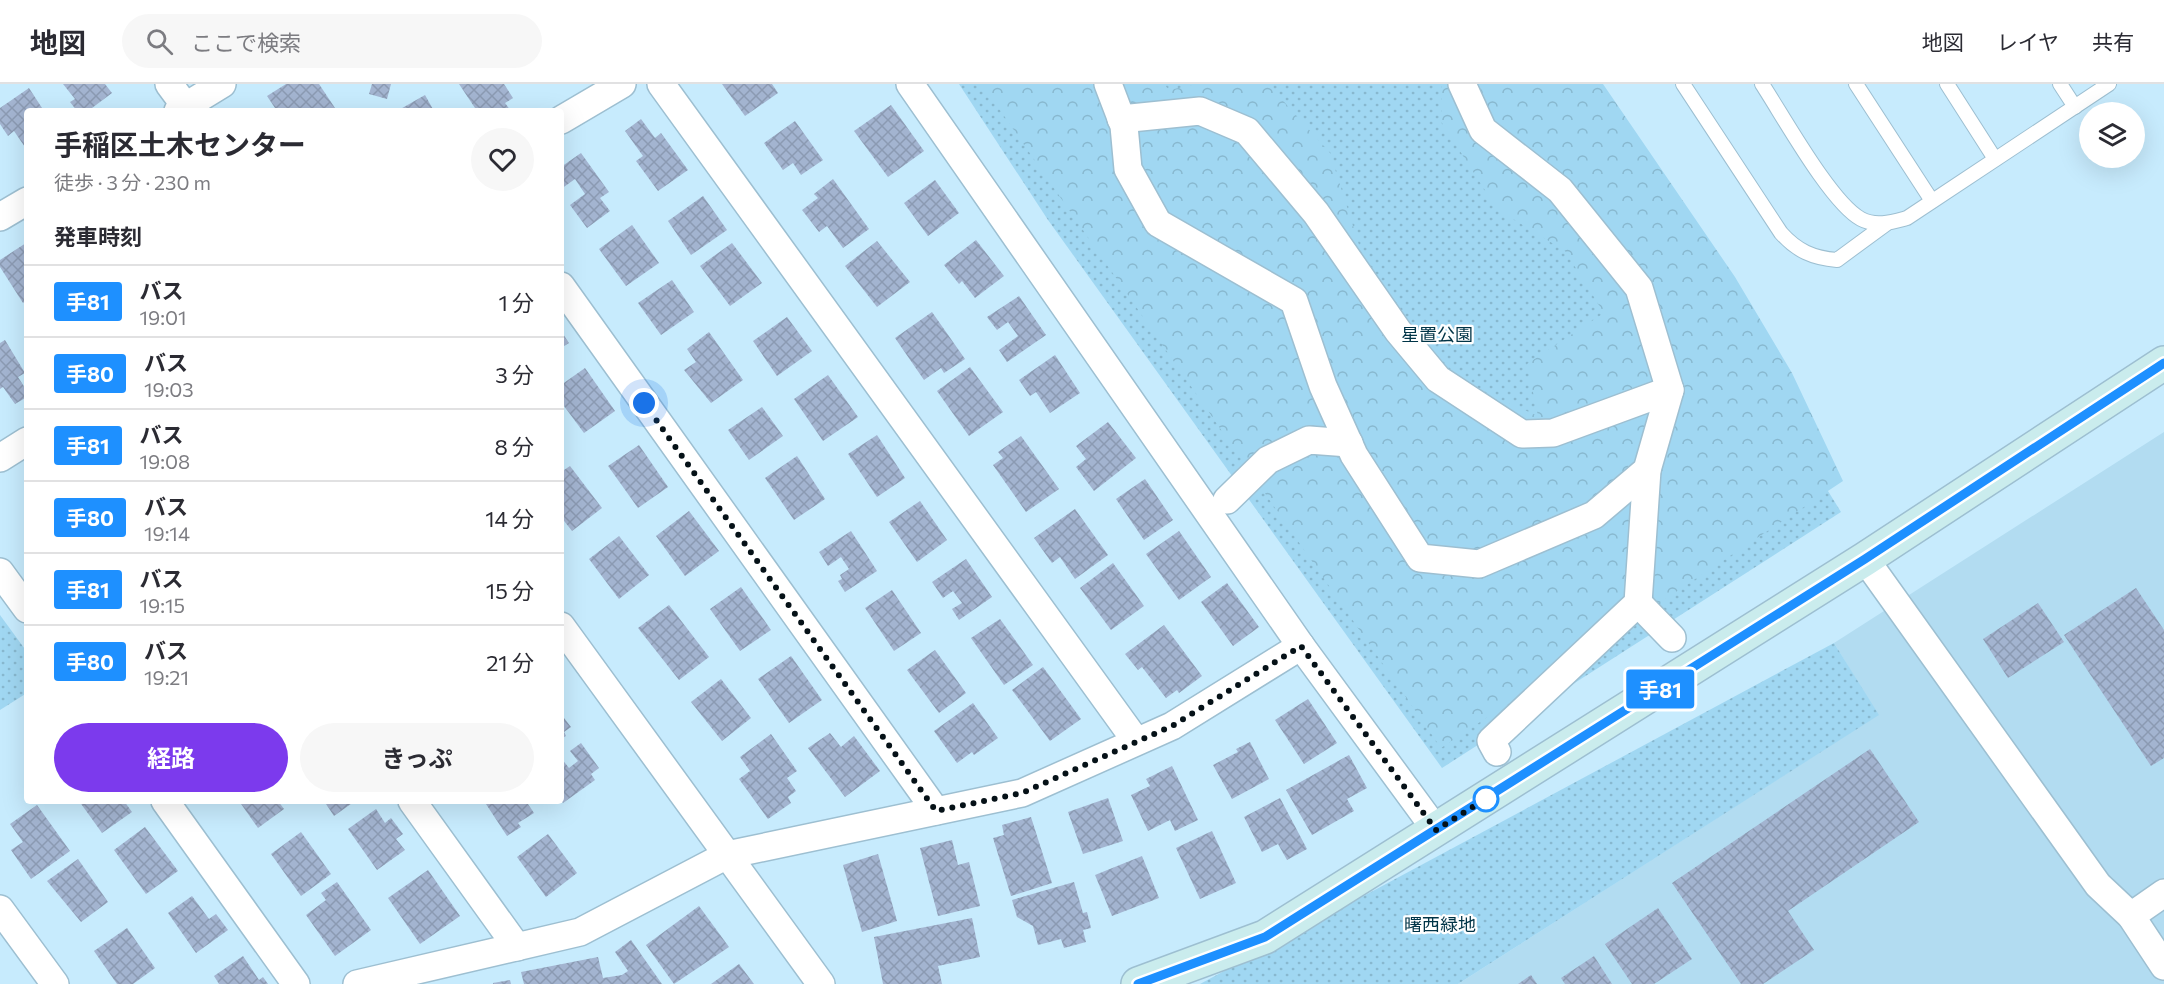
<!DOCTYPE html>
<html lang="ja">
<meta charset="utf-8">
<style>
body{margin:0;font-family:Commissioner,"Noto Sans JP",sans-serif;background:#f7f7f7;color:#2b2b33;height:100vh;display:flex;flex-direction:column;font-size:22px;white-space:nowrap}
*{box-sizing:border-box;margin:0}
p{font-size:20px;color:#7c7c81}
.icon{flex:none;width:33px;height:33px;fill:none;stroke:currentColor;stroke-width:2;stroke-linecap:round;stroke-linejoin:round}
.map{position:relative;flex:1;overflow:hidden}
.details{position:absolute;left:24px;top:24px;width:540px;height:696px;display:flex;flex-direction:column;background:#fff;border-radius:6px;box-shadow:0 6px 24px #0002}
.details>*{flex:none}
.badge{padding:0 12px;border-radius:4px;font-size:21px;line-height:39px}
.fabs{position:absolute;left:2079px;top:18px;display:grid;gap:12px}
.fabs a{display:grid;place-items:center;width:66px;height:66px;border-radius:50%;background:#fff;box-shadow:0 6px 24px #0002;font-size:30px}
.you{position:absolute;width:30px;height:30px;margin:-15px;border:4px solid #fff;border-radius:50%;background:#1a73e8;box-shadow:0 0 0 9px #1a73e833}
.map>.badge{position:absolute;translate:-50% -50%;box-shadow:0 0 0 3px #fff}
h2{padding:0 30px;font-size:22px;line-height:54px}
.round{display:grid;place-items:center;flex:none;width:63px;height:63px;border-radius:32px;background:#f7f7f7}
.headline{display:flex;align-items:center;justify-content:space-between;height:102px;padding:0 30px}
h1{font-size:28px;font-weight:700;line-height:45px}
.primary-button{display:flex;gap:12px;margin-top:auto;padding:12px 30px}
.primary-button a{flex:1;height:69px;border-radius:36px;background:#7c3aed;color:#fff;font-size:24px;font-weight:700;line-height:69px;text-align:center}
.primary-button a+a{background:#f7f7f7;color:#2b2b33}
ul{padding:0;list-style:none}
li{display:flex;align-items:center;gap:18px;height:72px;padding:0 30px;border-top:2px solid #e1e1e2}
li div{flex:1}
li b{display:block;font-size:22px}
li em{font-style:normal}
li .badge{min-width:66px;font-weight:700;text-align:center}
header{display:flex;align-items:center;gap:36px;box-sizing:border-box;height:84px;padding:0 30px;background:#fff;border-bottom:2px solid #e1e1e2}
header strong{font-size:28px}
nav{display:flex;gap:33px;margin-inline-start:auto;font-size:21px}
.search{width:420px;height:54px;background:#f7f7f7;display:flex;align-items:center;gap:15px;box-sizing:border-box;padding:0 21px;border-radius:33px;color:#7c7c81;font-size:22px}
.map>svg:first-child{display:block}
.built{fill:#b2dcf1}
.grass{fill:url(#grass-dots)}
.forest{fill:url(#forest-crowns)}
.building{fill:url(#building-cross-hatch)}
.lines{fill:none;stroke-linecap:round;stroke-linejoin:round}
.lane-casing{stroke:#9dbfd1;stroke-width:16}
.street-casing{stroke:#9dbfd1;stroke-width:30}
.secondary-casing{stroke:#9dbfd1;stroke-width:36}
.lane{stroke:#fff;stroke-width:14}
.street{stroke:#fff;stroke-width:27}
.secondary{stroke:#caeced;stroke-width:33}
.line-casing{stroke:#fff;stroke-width:14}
.line{stroke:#1e90ff;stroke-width:9}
.walk{stroke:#051117;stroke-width:6;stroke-dasharray:0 10.8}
.stop-dot{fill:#fff;stroke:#1e90ff;stroke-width:3}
.labels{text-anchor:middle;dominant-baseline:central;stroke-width:4.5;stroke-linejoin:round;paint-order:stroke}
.park-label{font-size:18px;fill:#003447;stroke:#fff}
</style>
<header>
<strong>地図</strong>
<div class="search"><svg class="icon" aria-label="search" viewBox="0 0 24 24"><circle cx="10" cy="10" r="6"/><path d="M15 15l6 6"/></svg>ここで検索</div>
<nav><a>地図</a><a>レイヤ</a><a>共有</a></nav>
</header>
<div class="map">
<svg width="2164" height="900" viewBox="0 0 2164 900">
<defs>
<pattern id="grass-dots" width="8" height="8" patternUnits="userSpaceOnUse" patternTransform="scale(1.5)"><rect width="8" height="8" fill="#a0d7f2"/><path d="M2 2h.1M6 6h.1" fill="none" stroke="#88b8cf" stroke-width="1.8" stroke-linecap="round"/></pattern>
<pattern id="forest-crowns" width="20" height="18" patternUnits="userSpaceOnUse" patternTransform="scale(1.5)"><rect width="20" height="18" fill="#a0d7f2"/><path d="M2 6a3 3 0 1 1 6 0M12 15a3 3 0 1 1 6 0" fill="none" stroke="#88b8cf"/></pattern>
<pattern id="building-cross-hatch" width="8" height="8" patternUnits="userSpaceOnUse" patternTransform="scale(1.5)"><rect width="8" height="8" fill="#a3b4d0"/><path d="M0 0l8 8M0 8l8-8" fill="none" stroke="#8b9ab2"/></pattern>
</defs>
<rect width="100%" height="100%" fill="#c7ebfd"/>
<polygon class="built" points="2164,348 2164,900 1458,900 1878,631 1834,559"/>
<g class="grass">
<polygon points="959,0 1576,0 1841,428 1442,684 1048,136"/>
<polygon points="0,531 27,568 27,609 0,626"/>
<polygon points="1834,559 1879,631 1458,900 1200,900"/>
</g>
<polygon class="forest" points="982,0 1164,0 1169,6 1198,0 1268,0 1330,69 1366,183 1377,241 1456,296 1538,332 1527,280 1604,229 1565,167 1497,125 1442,39 1442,0 1603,0 1735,193 1792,289 1843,397 1441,664"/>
<g class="building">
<polygon points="63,0 105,0 112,9 88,27 77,27 70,18 75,15"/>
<polygon points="286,0 319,0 337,27 277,27 267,12"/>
<polygon points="372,0 391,0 387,15 369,10"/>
<polygon points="459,0 504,0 513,14 505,19 511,27 477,27"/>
<polygon points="722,0 772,0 778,9 745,32"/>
<polygon points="29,4 44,27 27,27 27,66 14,47 8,52 0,40 0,24"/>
<polygon points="425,11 434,27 397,27"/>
<polygon points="891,21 924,67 888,93 854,47"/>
<polygon points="641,35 655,54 661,49 688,86 658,107 636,77 643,72 625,47"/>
<polygon points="795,37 823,76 801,91 793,79 783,86 764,59"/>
<polygon points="581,69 609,108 600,114 610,127 587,144 570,121 585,110 575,95 561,105 561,83"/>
<polygon points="833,95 869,145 843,164 827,142 819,148 802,126 818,114 814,110"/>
<polygon points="935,96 959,129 928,152 904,119"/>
<polygon points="703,112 727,146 691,171 668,137"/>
<polygon points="632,141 659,179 626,202 599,165"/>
<polygon points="976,156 1004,192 975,214 962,197 959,200 944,181"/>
<polygon points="877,157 910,198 877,223 845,182"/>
<polygon points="26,159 27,216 23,219 0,183 0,176"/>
<polygon points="732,159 762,199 730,222 700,182"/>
<polygon points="672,196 694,228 661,251 638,219"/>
<polygon points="1019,212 1046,251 1007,278 999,266 1018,252 1008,238 997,246 987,233"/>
<polygon points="932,228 965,275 944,289 941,284 924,296 895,254"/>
<polygon points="787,233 812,267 777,292 753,257"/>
<polygon points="561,247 569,259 561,264"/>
<polygon points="709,248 743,296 711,319 684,286 696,278 687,265"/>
<polygon points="5,256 25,289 18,293 27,307 27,313 15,320 3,303 0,305 0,259"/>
<polygon points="1055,271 1080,309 1050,329 1036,308 1030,312 1019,296"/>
<polygon points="970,283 1003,328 969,352 937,307"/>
<polygon points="585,284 615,327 584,349 561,318 561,301"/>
<polygon points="828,291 858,333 823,357 794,315"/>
<polygon points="762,323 783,352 749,376 728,346"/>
<polygon points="1108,338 1136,374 1094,407 1076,383 1086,375 1076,362"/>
<polygon points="877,351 905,394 877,413 848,370"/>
<polygon points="1021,352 1059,405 1026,428 993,381 1003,374 998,368"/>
<polygon points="639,361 668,403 638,424 608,382"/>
<polygon points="797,372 825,415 794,436 765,394"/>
<polygon points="570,382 602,424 572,447 561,433 561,388"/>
<polygon points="1145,395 1173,436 1144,456 1116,415"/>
<polygon points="920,417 947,456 917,478 889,438"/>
<polygon points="1075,425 1108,471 1075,495 1060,473 1052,479 1034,454"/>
<polygon points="689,427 719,467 685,492 656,452"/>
<polygon points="851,447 877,487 845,508 838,497 842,495 840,491 849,485 841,473 828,482 819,468"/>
<polygon points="1179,447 1211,493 1179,516 1146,470"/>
<polygon points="619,452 649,491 619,515 589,475"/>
<polygon points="966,475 992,513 959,536 952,525 962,519 953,507 943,514 932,498"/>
<polygon points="1113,479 1144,522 1111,546 1080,504"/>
<polygon points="1227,499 1259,543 1233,562 1201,518"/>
<polygon points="741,503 771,546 740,567 710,525"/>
<polygon points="2136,504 2164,546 2164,674 2151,682 2064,551"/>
<polygon points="892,506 921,549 894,567 865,524"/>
<polygon points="2038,519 2064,558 2008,594 1983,555"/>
<polygon points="669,521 709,573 679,596 638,544"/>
<polygon points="1000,535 1033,581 1004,601 971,554"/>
<polygon points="1164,541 1202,592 1179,609 1177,606 1166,614 1142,583 1138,586 1125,570"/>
<polygon points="935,566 966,609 939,629 907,586"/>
<polygon points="791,572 822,616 789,639 758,595"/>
<polygon points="1043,583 1081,635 1050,657 1012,606"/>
<polygon points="721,595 751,634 722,657 691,618"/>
<polygon points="1308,615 1337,659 1304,680 1275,636"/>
<polygon points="973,619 998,654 974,671 972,668 957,679 934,647"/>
<polygon points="561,630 571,643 564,648 566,652 561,655"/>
<polygon points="830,649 841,663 854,652 880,687 845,713 808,664"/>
<polygon points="771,650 797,687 787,694 796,707 788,713 791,719 768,735 739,695 750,687 740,673"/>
<polygon points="1250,658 1269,695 1232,715 1213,681 1238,668 1236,665"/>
<polygon points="581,659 599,684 591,690 595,696 563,719 561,716 561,674 569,684 578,677 570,667"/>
<polygon points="1870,665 1919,738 1788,827 1814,866 1763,900 1741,900 1672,799"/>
<polygon points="1349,671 1367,704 1347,715 1354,727 1312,751 1286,706"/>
<polygon points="1172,682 1198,736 1175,747 1170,736 1148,747 1131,711 1150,702 1146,695"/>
<polygon points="1108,714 1123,757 1083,770 1068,728"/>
<polygon points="1280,714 1307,765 1287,776 1278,760 1262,768 1244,733"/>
<polygon points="79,717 124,717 132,728 102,749"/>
<polygon points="239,717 278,717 284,725 258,744"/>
<polygon points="324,717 355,717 334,732"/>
<polygon points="484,717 526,717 534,729 518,739 521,743 507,752"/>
<polygon points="37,721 70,767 31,795 11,766 23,758 10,740"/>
<polygon points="376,725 385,739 391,734 403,750 396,755 405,766 377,786 348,745"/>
<polygon points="1031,733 1052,799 1011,812 993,754 1004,751 1002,741"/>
<polygon points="145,743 178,787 146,810 114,766"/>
<polygon points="1212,747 1236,799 1200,815 1176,764"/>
<polygon points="301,748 331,790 301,812 271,770"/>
<polygon points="548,750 577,789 546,813 517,773"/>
<polygon points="952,756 958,781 969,778 980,822 938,832 920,764"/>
<polygon points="878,770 897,837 862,848 843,781"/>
<polygon points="1142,772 1159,814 1112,832 1095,791"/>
<polygon points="78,775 108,818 81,838 47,797"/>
<polygon points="428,786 460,832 420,860 388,814"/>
<polygon points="337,798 371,846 335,872 306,831 326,816 321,809"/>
<polygon points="1074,798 1083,829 1087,828 1091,844 1083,846 1086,858 1064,864 1061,855 1038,861 1033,842 1017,833 1012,816"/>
<polygon points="192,812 209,835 216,830 228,846 196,869 168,829"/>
<polygon points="699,822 729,863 674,900 646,861"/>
<polygon points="1658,824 1692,875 1654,900 1632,900 1605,860"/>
<polygon points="972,834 980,873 938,882 942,900 883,900 874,853"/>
<polygon points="127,844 155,884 133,900 117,900 94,867"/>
<polygon points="631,856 662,900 524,900 521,888 598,873 603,894 622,891 628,887 615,868"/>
<polygon points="243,872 259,896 263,893 268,900 219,900 214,892"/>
<polygon points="1594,872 1612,900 1565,900 1561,894"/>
<polygon points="739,880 754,900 711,900"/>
<polygon points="1531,891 1537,900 1518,900"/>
<polygon points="510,896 511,900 493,900 493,899"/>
</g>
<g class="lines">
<g class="lane-casing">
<g id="lane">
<path d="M1683,0L1781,149C1797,167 1813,174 1837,176L1886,140"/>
<path d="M1762,0C1783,32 1831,119 1861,135C1876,143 1892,138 1907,134L2109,0"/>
<polyline points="1856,0 1932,117"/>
<polyline points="1947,0 1995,75"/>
<polyline points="2060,0 2075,23"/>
</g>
</g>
<g class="street-casing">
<g id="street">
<polyline points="169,0 189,27"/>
<polyline points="661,0 1136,657"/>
<polyline points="910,0 1301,562 1436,746"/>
<polyline points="1108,0 1124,42 1128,85 1158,139 1294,217 1323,302 1354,371 1420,474 1479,480 1594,431 1647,386 1670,306 1639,204 1560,106 1483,46 1462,0"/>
<polyline points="178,27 222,0"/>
<polyline points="1121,35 1200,27 1247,47 1316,129 1398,247 1438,295 1522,350 1553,349 1670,306"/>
<polyline points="561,36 622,0"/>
<polyline points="0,133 27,117"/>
<polyline points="561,202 936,727"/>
<polyline points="0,374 27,357"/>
<polyline points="1227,416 1268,376 1309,356 1349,359"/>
<polyline points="1865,475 2098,801 2131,832 2164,882"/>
<polyline points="0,488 27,525"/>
<polyline points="1638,519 1672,554"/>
<polyline points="561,542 821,900"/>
<polyline points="1497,668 1491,657 1638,519 1647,386"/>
<polyline points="165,717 296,900"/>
<polyline points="412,717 517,863"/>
<polyline points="0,825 55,900"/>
<polyline points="2131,832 2164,809"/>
<polyline points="357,900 580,848 727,771 1022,709 1172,642 1301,562"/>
</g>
</g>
<g class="secondary-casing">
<polyline id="secondary" points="1138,900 1265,853 1865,475 2164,279"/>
</g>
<use href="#lane" class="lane"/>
<use href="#street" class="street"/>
<use href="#secondary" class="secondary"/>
</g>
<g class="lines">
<g class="line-casing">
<polyline id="line" points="1138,900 1265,853 1865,475 2164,279"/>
</g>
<use href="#line" class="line"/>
<polyline class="walk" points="644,319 936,727 1022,709 1172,642 1301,562 1436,746 1495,709 1486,715"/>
</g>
<circle class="stop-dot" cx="1486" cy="715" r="12"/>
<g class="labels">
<g class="park-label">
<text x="1437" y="250">星置公園</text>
<text x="1440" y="840">曙西緑地</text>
</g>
</g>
</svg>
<div class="fabs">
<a><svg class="icon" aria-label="layers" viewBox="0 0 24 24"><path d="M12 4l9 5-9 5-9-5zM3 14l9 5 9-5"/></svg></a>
</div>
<div class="you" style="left:644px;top:319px"></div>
<b class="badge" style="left:1660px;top:605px;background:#1e90ff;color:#fff">手81</b>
<section class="details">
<div class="headline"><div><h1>手稲区土木センター</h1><p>徒歩 · 3 分 · 230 m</p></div><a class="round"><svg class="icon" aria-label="heart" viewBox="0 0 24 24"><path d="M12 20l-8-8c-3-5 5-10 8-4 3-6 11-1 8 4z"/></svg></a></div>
<h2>発車時刻</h2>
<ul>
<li><span class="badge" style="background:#1e90ff;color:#fff">手81</span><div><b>バス</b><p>19:01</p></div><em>1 分</em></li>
<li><span class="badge" style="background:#1e90ff;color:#fff">手80</span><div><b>バス</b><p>19:03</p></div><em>3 分</em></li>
<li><span class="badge" style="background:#1e90ff;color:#fff">手81</span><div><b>バス</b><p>19:08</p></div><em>8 分</em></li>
<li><span class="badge" style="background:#1e90ff;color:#fff">手80</span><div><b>バス</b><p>19:14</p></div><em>14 分</em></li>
<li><span class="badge" style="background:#1e90ff;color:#fff">手81</span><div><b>バス</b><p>19:15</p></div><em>15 分</em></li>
<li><span class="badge" style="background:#1e90ff;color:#fff">手80</span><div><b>バス</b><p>19:21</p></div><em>21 分</em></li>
</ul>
<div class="primary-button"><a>経路</a><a>きっぷ</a></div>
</section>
</div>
